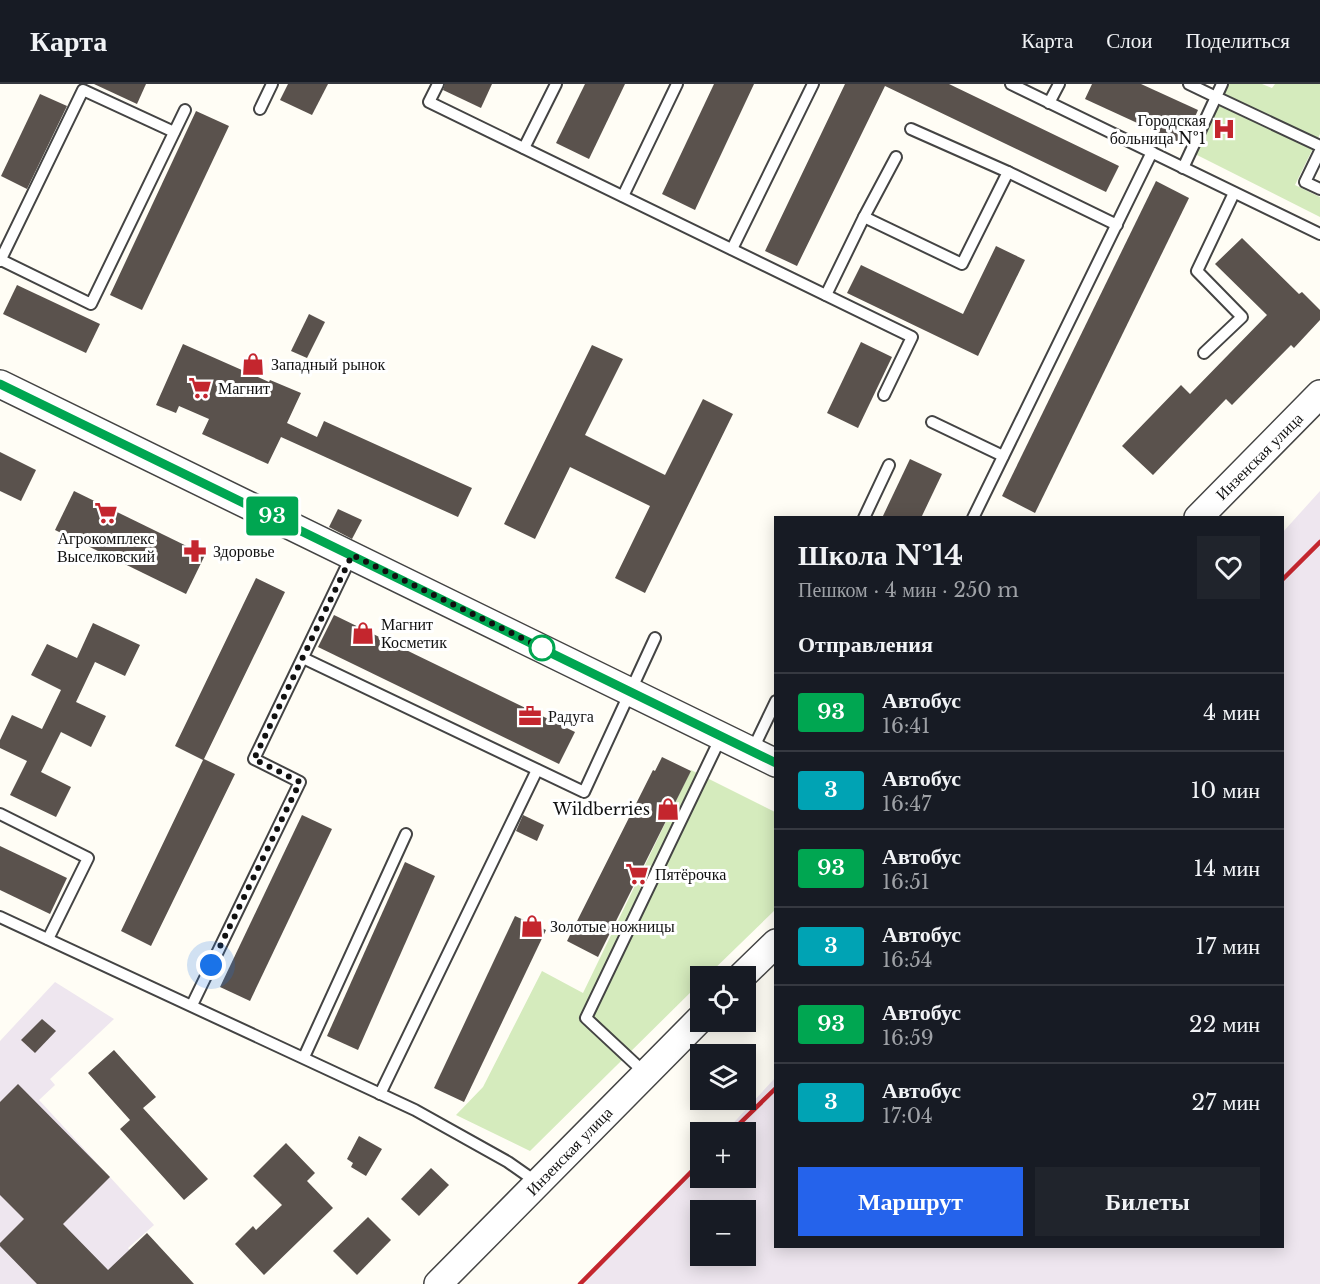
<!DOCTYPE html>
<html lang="ru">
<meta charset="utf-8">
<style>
body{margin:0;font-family:"Libre Baskerville",serif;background:#20242c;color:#f1f3f6;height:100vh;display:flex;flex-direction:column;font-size:22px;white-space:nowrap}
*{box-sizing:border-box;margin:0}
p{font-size:20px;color:#9ea1a6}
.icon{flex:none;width:33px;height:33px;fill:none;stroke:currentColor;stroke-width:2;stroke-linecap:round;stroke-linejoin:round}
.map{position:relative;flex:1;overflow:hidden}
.details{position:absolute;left:774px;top:432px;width:510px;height:732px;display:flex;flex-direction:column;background:#171b24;border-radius:0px;box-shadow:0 3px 15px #0003}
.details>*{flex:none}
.badge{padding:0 12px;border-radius:4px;font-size:21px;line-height:39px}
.buttons{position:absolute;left:690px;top:882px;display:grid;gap:12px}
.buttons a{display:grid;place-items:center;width:66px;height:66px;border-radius:0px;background:#171b24;box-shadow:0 3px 15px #0003;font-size:30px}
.you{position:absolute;width:30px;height:30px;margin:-15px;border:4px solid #fff;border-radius:50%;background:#1a73e8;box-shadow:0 0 0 9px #1a73e833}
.map>.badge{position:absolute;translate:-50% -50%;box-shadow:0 0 0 3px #fff}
h2{padding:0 24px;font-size:22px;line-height:54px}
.round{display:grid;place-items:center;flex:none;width:63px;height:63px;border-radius:0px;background:#20242c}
.headline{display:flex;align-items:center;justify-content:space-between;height:102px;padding:0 24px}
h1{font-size:28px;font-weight:700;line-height:45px}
.action{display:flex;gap:12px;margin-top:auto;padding:12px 24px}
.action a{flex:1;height:69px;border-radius:0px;background:#2563eb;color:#fff;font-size:24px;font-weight:700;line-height:69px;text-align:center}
.action a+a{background:#20242c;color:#f1f3f6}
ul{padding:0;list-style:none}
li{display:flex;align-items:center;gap:18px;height:78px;padding:0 24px;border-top:2px solid #363941}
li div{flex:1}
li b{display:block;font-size:22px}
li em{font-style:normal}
li .badge{min-width:66px;font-weight:700;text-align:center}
header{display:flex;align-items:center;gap:36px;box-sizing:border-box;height:84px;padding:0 30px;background:#171b24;border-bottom:2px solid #363941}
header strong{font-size:28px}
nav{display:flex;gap:33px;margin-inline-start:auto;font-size:21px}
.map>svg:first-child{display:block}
.industrial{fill:#eee6ef;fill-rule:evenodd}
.green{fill:#d5ebbd}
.building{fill:#5a524d}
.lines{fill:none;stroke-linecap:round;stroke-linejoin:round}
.service-casing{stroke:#444;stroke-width:14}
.tertiary-casing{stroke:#444;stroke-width:30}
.service{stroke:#fff;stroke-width:10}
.tertiary{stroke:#fff;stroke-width:27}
.rail{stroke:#c4262e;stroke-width:4.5}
.line-casing{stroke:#fff;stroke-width:14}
.line{stroke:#00a651;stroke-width:9}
.walk{stroke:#111;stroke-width:6;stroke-dasharray:0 10.8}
.stop-dot{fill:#fff;stroke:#00a651;stroke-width:3}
.labels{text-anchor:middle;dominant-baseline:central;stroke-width:6;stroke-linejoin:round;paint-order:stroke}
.poi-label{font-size:16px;fill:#111;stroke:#fff;text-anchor:start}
.street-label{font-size:16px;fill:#111;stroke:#fff}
</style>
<header>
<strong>Карта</strong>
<nav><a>Карта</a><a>Слои</a><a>Поделиться</a></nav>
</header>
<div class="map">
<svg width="1320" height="1200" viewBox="0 0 1320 1200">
<rect width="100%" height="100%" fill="#fffdf5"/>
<g class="industrial">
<path d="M1320,407V1200H584L700,1075V1094H746V1048H725L775,994L776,1162H1282L1283,448ZM700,1126H746V1172H700Z"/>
<polygon points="55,898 114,935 50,995 55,1001 39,1016 154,1141 128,1164 161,1200 0,1200 0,957"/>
</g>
<g class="green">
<polygon points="1229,0 1262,0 1272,4 1275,0 1320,0 1320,50 1295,101 1320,113 1320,133 1195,70"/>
<polygon points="691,686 775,728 775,826 707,892 700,892 700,899 530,1067 456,1031 483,1003 542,887 583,909"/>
</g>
<g class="building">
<polygon points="94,0 146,0 137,20"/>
<polygon points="288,0 328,0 312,31 280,16"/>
<polygon points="445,0 492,0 481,24 443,6"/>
<polygon points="585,0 625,0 589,75 556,59"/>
<polygon points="714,0 754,0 695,126 662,110"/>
<polygon points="845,0 949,0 1119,82 1106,108 885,2 797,182 765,167"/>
<polygon points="1092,0 1141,0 1198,26 1183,60 1085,15"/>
<polygon points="40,10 67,22 27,105 1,92"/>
<polygon points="196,27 229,42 142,226 110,211"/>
<polygon points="1156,97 1189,114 1035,429 1002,412"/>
<polygon points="1242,154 1299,210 1302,208 1320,226 1320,236 1294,264 1291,261 1232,321 1226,315 1153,391 1122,362 1181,301 1190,310 1267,231 1215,180"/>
<polygon points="996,162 1025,176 978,272 847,209 861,181 963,230"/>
<polygon points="17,201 100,240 86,269 3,230"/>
<polygon points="309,230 325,238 307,274 291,267"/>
<polygon points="861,258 892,273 858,344 827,329"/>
<polygon points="183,260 269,298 270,296 301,309 287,339 317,353 324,337 472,404 458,433 281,353 268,380 202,350 209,335 179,322 176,329 156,321"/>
<polygon points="592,261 623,275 585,351 665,391 703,315 733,330 645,509 615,494 650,422 570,383 535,455 504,440"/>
<polygon points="0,368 36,386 21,417 0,407"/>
<polygon points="910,375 942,390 921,434 882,434"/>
<polygon points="74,407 205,471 186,510 55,446"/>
<polygon points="338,425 362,436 352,455 329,443"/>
<polygon points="256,494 285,508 204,675 235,690 151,862 121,847 203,676 175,662"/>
<polygon points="334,531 575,648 559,680 318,563"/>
<polygon points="93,539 140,561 125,592 95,578 76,618 106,632 91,663 61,648 41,688 71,703 56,733 10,711 27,677 0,664 0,656 12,631 42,645 61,606 31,591 47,560 77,574"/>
<polygon points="662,673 691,687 598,873 567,857 653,686 655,687"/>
<polygon points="302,731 332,745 250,917 220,903"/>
<polygon points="523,731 544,741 537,757 516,747"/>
<polygon points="0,762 67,794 50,830 0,806"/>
<polygon points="405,778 435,792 358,966 327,952"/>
<polygon points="515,832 546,846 464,1018 434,1004"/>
<polygon points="42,935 56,947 35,969 21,956"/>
<polygon points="114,966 156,1013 143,1024 208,1095 184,1116 120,1045 130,1036 88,989"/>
<polygon points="18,1000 110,1093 63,1140 108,1186 147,1149 194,1200 37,1200 0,1162 0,1159 24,1135 0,1111 0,1018"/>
<polygon points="359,1052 382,1065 366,1092 351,1083 353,1079 347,1075"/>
<polygon points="286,1059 315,1089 307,1097 333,1124 264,1191 235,1160 253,1142 256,1146 282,1121 253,1092"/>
<polygon points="431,1084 449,1101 419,1132 401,1115"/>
<polygon points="368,1133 391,1156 357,1191 333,1167"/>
</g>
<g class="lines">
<g class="service-casing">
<g id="service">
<polyline points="438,0 429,18 912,253 884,311"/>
<polyline points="1011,0 1320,150"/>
<polyline points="1222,0 1216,13 1320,62"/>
<polyline points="1049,19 1059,0"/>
<polyline points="260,25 272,0"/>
<polyline points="911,45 1008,88"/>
<polyline points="524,64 556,0"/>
<polyline points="1320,67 1305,98 1320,105"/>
<polyline points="1183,84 1216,13 1189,0"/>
<polyline points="623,112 677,0"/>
<polyline points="864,133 896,73"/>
<polyline points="732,165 813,0"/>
<polyline points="1,176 91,220 185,26"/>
<polyline points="0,177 83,6 174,48"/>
<polyline points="826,211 864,133 962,180 1008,88 1117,141"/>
<polyline points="1204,269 1242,233 1197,187 1234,109"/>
<polyline points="932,338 1003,372"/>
<polyline points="864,434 889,381"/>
<polyline points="973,434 1152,68"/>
<polyline points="303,574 584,708 655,554"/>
<polyline points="752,667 776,617"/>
<polyline points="0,730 88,774 48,855"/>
<polyline points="0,833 415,1026 508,1078 538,1099"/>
<polyline points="192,921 300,698 254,675 352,471"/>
<polyline points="304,973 406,750"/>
<polyline points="645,989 586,934 721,653"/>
<polyline points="380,1010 537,686"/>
</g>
</g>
<g class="tertiary-casing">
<g id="tertiary">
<polyline points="0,300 776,679"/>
<polyline points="1198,434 1320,310"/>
<polyline points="742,892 776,859"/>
<polyline points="438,1200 700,935"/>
</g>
</g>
<use href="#service" class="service"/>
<use href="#tertiary" class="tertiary"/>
<g class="rail">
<polyline points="1282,496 1320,458"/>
<polyline points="731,1048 776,1004"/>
<polyline points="580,1200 700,1079"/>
</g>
</g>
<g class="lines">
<g class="line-casing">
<polyline id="line" points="0,300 776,679"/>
</g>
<use href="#line" class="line"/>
<polyline class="walk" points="211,881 300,698 254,675 352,471 544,565 542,564"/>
</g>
<defs>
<g id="hospital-bare" transform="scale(1.8)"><path d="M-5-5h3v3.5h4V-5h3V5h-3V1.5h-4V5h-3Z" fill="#c4262e" stroke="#fff" stroke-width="2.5" paint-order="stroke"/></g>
<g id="shop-bare" transform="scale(1.8)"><path d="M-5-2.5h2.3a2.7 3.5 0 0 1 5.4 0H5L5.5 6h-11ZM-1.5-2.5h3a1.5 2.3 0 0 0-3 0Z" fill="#c4262e" stroke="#fff" stroke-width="2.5" paint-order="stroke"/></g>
<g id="supermarket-bare" transform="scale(1.8)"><path d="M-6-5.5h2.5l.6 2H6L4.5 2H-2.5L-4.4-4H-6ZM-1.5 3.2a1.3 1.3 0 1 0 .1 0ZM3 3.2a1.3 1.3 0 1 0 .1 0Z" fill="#c4262e" stroke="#fff" stroke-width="2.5" paint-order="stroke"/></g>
<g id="pharmacy-bare" transform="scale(1.8)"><path d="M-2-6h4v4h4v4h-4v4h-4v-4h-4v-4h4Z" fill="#c4262e" stroke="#fff" stroke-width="2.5" paint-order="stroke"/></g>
<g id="office-bare" transform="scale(1.8)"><path d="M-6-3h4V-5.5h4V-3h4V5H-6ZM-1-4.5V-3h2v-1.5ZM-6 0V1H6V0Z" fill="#c4262e" stroke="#fff" stroke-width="2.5" paint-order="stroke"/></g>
</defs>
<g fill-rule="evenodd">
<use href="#hospital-bare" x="1224" y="45"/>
<use href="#shop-bare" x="253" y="280"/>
<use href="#supermarket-bare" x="200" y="304"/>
<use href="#supermarket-bare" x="106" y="429"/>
<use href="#pharmacy-bare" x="195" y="467"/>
<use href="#shop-bare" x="363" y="549"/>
<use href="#office-bare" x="530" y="632"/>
<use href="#shop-bare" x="668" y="725"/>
<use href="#supermarket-bare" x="637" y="790"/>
<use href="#shop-bare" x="532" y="842"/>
</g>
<circle class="stop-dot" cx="542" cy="564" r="12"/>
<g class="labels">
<g class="poi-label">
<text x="1206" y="36" text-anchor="end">Городская<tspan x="1206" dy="18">больница №1</tspan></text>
<text x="271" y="280">Западный рынок</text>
<text x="218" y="304">Магнит</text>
<text x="106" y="454" text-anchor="middle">Агрокомплекс<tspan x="106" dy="18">Выселковский</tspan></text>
<text x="213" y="467">Здоровье</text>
<text x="381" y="540">Магнит<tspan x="381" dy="18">Косметик</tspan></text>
<text x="548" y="632">Радуга</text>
<text x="650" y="725" text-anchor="end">Wildberries</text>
<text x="655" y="790">Пятёрочка</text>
<text x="550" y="842">Золотые ножницы</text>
</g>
<g class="street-label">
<text transform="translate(1259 372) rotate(-45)">Инзенская улица</text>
<text transform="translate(569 1067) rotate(-46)">Инзенская улица</text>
</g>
</g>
</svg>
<div class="buttons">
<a><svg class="icon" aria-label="locate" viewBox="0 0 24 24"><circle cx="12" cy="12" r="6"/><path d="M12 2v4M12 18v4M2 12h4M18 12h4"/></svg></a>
<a><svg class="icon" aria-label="layers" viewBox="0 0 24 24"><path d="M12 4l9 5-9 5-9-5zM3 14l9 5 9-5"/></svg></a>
<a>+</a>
<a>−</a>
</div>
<div class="you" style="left:211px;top:881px"></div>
<b class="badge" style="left:272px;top:432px;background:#00a651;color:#fff">93</b>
<section class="details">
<div class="headline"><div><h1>Школа №14</h1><p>Пешком · 4 мин · 250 m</p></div><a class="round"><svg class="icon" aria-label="heart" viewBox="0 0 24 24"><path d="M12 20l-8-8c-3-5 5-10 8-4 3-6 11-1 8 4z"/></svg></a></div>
<h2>Отправления</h2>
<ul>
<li><span class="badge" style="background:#00a651;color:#fff">93</span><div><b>Автобус</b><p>16:41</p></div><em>4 мин</em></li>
<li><span class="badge" style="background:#00a3b4;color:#fff">3</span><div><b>Автобус</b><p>16:47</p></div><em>10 мин</em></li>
<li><span class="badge" style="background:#00a651;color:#fff">93</span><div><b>Автобус</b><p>16:51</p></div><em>14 мин</em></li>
<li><span class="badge" style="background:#00a3b4;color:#fff">3</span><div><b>Автобус</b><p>16:54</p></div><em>17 мин</em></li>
<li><span class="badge" style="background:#00a651;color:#fff">93</span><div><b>Автобус</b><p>16:59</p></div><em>22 мин</em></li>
<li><span class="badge" style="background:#00a3b4;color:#fff">3</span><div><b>Автобус</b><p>17:04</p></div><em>27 мин</em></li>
</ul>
<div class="action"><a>Маршрут</a><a>Билеты</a></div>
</section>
</div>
